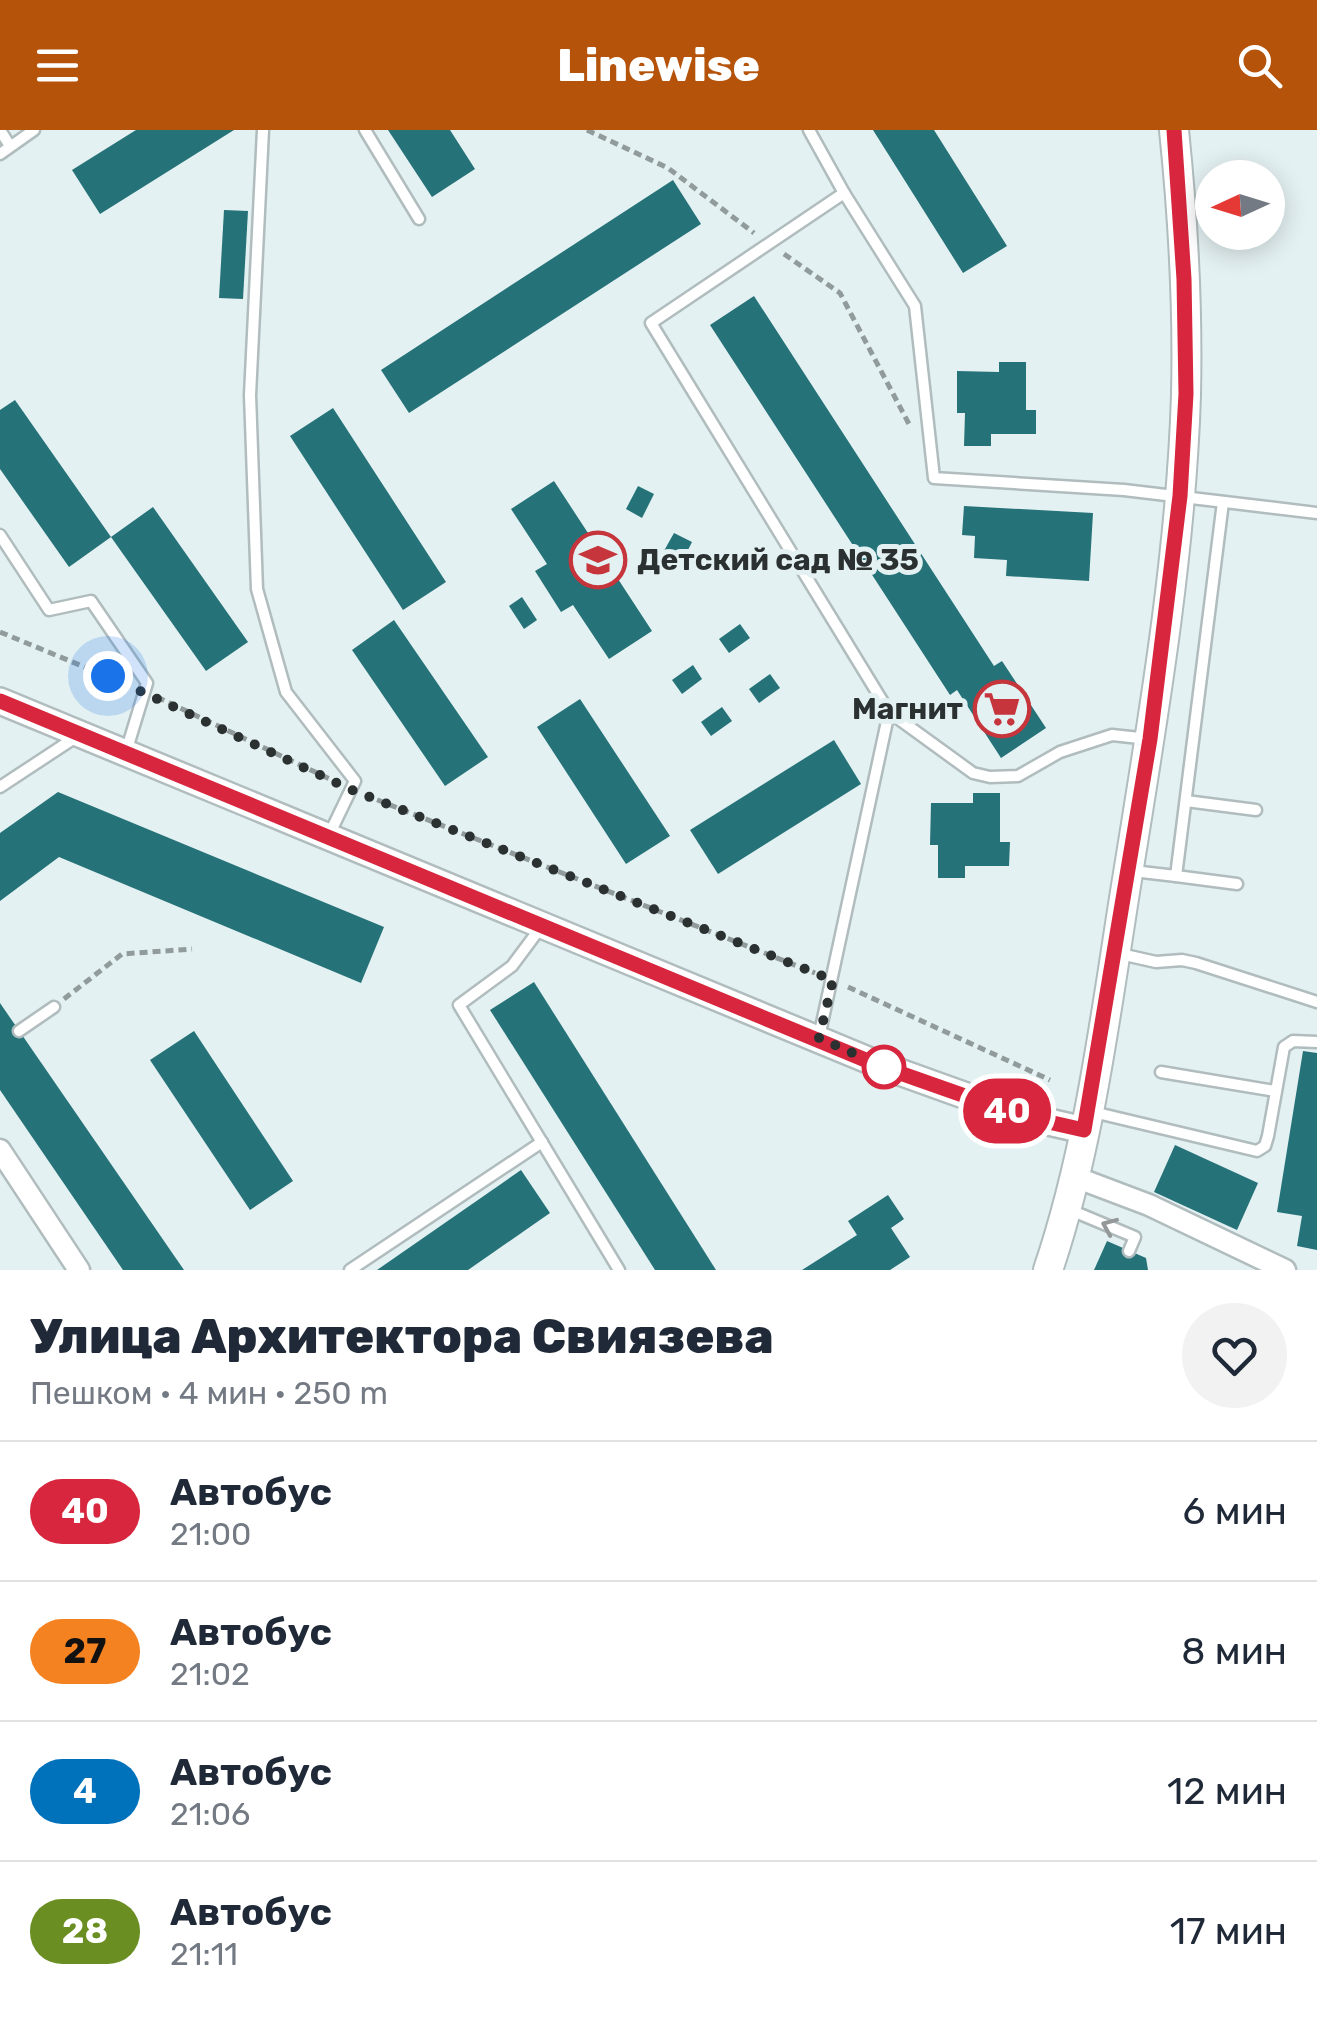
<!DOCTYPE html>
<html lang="ru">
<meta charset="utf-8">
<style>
body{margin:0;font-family:Rubik,sans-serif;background:#f2f2f3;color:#1f2937;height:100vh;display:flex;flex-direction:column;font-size:38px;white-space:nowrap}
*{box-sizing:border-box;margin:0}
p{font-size:32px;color:#747a83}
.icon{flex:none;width:55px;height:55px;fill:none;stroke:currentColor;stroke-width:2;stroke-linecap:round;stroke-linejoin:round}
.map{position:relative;height:1140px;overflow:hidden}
.sheet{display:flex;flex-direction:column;background:#fff;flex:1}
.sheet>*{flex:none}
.badge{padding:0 20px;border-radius:32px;font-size:35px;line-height:65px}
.needle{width:65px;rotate:266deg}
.buttons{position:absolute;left:1195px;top:30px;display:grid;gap:20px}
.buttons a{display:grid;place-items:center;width:90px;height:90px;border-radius:50%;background:#fff;box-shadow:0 5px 25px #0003;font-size:50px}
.you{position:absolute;width:50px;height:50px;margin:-25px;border:8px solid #fff;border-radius:50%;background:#1a73e8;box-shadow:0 0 0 15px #1a73e833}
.map>.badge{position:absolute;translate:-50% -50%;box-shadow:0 0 0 5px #fff}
.round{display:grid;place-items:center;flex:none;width:105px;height:105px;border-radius:52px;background:#f2f2f3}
.head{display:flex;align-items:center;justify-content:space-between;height:170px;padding:0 30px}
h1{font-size:48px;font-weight:800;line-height:75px}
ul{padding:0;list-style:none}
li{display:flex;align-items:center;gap:30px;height:140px;padding:0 30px;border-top:2px solid #e0e1e3}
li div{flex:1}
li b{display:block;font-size:38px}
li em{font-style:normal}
li .badge{min-width:110px;font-weight:700;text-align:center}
header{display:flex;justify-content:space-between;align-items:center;height:130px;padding:0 30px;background:#b45309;color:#fff;font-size:45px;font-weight:800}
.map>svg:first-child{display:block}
.building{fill:#257278}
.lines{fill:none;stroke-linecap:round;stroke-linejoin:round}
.service-casing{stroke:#b0bcbd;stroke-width:15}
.minor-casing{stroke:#b0bcbd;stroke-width:25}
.tertiary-casing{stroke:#b0bcbd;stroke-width:30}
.secondary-casing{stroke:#b0bcbd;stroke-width:32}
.path{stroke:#919b9b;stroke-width:5;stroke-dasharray:8 5;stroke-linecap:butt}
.service{stroke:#fff;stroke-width:10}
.minor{stroke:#fff;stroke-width:20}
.tertiary{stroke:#fff;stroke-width:25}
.secondary{stroke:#fff;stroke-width:28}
.oneway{stroke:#959898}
.line-casing{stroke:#fff;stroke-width:22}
.line{stroke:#d7263d;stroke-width:15}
.walk{stroke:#2b3030;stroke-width:10;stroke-dasharray:0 18}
.stop-dot{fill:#fff;stroke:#d7263d;stroke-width:5}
.labels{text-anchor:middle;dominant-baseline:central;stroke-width:10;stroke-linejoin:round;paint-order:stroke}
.poi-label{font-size:30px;font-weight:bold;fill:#2b3030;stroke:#e4f1f2;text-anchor:start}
</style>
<header><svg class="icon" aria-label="menu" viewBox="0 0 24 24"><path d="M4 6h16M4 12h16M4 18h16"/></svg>Linewise<svg class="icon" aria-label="search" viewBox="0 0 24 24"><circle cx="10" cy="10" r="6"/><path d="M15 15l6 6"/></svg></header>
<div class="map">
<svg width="1317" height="1140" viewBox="0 0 1317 1140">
<rect width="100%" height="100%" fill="#e4f1f2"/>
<g class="building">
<polygon points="136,0 234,0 100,84 72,40"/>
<polygon points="388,0 450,0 475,39 432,67"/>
<polygon points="873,0 934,0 1007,116 963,143"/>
<polygon points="673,50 701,94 409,283 381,240"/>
<polygon points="224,80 248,81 243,169 219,168"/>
<polygon points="754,166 994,536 1002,531 1046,598 1001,628 957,560 950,565 710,195"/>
<polygon points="999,232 1026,232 1026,280 1036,280 1036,304 991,304 991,316 964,316 965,283 957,283 957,241 999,242"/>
<polygon points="15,270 111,407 69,437 0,339 0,280"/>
<polygon points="333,278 446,452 403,480 290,306"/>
<polygon points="554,351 652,501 609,529 573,475 561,482 535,441 547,434 511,379"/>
<polygon points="638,356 654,364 642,388 626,379"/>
<polygon points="964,376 1093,383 1089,451 1006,446 1007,430 974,428 975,406 962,405"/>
<polygon points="153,377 248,512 206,541 111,407"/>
<polygon points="674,403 692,412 679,438 660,428"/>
<polygon points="522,467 537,490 524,499 509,476"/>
<polygon points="394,490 488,627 445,656 352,520"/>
<polygon points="740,494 750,508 729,523 719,509"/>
<polygon points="693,535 702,549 682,564 672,550"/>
<polygon points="770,544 780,558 759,573 749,559"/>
<polygon points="580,569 670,706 626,734 537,597"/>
<polygon points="722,577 732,591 711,606 701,592"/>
<polygon points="834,610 861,654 718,744 690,700"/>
<polygon points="58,662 384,797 361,853 59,727 0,771 0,703"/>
<polygon points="973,663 1000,663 1000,712 1010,712 1009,736 965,736 965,748 938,748 938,715 930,715 931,673 973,673"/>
<polygon points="534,852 716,1140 655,1140 490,880"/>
<polygon points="0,873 184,1140 123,1140 0,960"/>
<polygon points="194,901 293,1051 250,1080 150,930"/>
<polygon points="1303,921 1317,923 1317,1120 1297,1116 1302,1086 1277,1082"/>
<polygon points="1175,1015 1258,1053 1237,1100 1154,1062"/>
<polygon points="521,1040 550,1083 468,1140 377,1140"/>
<polygon points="888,1065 904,1089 891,1098 910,1127 890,1140 802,1140 857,1105 848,1091"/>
<polygon points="1107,1111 1146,1128 1148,1140 1094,1140"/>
</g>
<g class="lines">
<g class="service-casing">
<g id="service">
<polyline points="0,0 10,16"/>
<polyline points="263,0 250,265 257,459 286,562 355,651 329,705"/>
<polyline points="365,0 419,89"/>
<polyline points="809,0 844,63"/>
<polyline points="0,24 34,0"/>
<polyline points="1223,372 1176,746 1237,754"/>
<polyline points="0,405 49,480 91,471 147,553 126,622"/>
<polyline points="889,582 973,643 990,647 1018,646 1060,622 1112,605 1149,609"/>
<polyline points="0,657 79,605"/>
<polyline points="1186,671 1256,680"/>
<polyline points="1133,741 1176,746"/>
<polyline points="541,797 512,836 459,875 619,1140"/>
<polyline points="1116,823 1156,832 1182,830 1196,833 1317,872"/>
<polyline points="19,901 54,877"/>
<polyline points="819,907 889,582 651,193 844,63 915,176 934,348 1124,360 1317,383"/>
<polyline points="1161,942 1275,961"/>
<polyline points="1093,982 1257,1021 1265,1016 1268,1006 1284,917 1293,911 1317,912"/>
<polyline points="1068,1079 1135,1107 1129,1121"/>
<polyline points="350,1140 542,1012"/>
</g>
</g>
<g class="minor-casing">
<g id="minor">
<polyline points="0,1020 79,1140"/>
<polyline points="1075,1047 1149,1075 1285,1140"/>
</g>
</g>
<g class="tertiary-casing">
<polyline id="tertiary" points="0,571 880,935 1022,986 1084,1000"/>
</g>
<g class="secondary-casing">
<path id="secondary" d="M1048,1140C1089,1019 1105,888 1125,762C1151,600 1181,429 1186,265C1188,177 1183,87 1174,0"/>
</g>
<g class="path">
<polyline points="587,0 668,38 754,103"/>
<polyline points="784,124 840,163 910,296"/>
<polyline points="0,502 128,555"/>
<polyline points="157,567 332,650"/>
<polyline points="365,665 815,843"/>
<polyline points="848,857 1050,950"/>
<polyline points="64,869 122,824 192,819"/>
</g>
<use href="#service" class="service"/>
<use href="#minor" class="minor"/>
<use href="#tertiary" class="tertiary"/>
<use href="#secondary" class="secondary"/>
</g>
<defs><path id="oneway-chevron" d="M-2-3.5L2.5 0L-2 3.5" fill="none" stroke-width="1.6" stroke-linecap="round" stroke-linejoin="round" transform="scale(2.5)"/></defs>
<use class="oneway" href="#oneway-chevron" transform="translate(1109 1096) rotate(-157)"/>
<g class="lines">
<g class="line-casing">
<polyline id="line" points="0,571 880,936 1022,986 1084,1000 1150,609 1180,366 1186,264 1184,149 1174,0"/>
</g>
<use href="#line" class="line"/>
<polyline class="walk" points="108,546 352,660 833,850 819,908 884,937"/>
</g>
<defs>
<g id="school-ring" transform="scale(2.875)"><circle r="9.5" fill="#e4f1f2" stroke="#c5353b" stroke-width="1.5"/><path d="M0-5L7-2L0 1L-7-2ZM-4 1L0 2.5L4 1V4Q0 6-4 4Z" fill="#c5353b"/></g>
<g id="supermarket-ring" transform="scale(2.875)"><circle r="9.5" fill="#e4f1f2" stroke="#c5353b" stroke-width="1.5"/><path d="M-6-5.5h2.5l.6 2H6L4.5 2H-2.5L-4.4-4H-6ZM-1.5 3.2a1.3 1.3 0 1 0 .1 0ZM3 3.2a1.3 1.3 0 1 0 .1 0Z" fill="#c5353b"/></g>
</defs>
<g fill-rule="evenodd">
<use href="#school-ring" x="598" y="430"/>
<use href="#supermarket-ring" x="1002" y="579"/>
</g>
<circle class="stop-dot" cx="884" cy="937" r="20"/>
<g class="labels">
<g class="poi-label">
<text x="637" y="430">Детский сад № 35</text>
<text x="963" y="579" text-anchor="end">Магнит</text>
</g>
</g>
</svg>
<div class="buttons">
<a><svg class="needle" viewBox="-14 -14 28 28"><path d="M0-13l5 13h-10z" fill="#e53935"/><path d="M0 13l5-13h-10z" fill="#747a83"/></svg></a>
</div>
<div class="you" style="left:108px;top:546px"></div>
<b class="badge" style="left:1007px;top:981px;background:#d7263d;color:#fff">40</b>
</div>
<section class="sheet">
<div class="head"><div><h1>Улица Архитектора Свиязева</h1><p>Пешком · 4 мин · 250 m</p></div><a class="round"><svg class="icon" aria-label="heart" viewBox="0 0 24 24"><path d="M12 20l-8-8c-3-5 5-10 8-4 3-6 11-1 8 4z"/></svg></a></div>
<ul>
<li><span class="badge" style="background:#d7263d;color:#fff">40</span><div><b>Автобус</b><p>21:00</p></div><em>6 мин</em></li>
<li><span class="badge" style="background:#f58220;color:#111">27</span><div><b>Автобус</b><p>21:02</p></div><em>8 мин</em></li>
<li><span class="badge" style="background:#0072bc;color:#fff">4</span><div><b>Автобус</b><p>21:06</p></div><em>12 мин</em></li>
<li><span class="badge" style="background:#6b8e23;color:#fff">28</span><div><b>Автобус</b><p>21:11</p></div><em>17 мин</em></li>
</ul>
</section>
